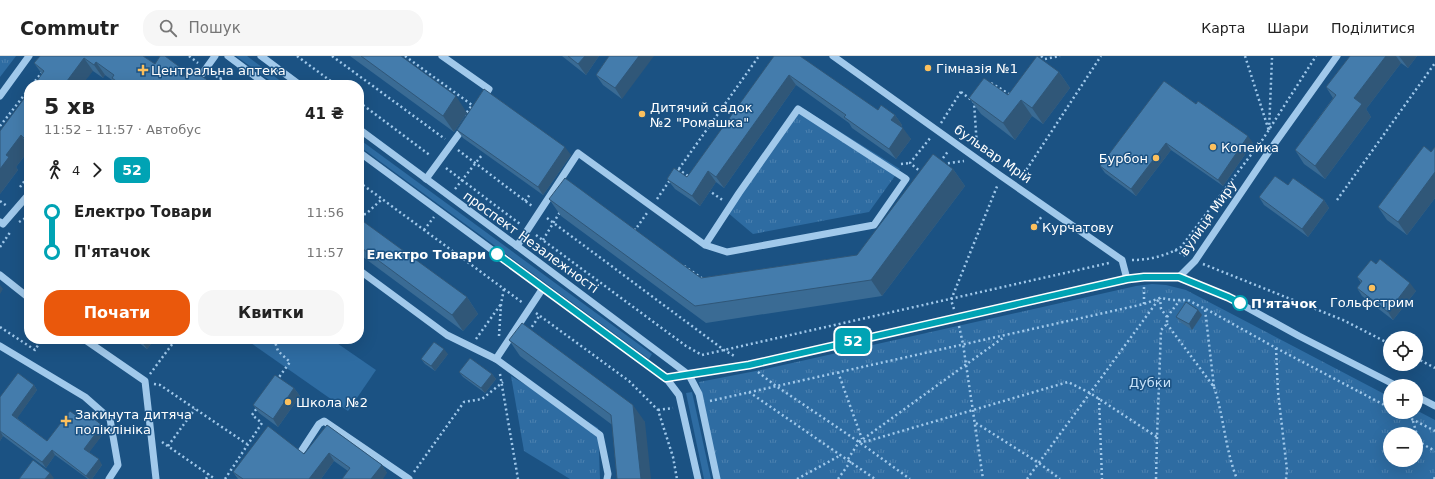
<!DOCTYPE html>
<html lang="uk">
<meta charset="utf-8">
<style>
body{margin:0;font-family:"DejaVu Sans",sans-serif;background:#f6f6f6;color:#222;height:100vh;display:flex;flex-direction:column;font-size:15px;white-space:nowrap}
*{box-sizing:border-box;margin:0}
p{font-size:13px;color:#767676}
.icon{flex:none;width:22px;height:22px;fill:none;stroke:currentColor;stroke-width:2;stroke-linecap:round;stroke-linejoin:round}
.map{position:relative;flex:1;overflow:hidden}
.details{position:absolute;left:24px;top:24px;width:340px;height:264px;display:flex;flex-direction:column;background:#fff;border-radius:16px;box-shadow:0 4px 16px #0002}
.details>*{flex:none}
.badge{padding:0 8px;border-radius:6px;font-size:14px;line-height:26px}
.controls{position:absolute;left:1383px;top:275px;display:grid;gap:8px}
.controls a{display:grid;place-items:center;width:40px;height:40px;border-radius:50%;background:#fff;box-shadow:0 4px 16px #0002;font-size:20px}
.map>.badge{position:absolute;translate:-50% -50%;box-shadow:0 0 0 2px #fff}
.legs{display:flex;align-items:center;gap:6px;height:44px;padding:0 20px;font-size:13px}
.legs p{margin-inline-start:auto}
.head{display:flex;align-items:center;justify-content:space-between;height:68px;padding:0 20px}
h1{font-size:22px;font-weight:800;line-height:30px}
.action{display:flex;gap:8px;margin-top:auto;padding:8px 20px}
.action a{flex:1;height:46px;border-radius:16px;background:#ea580c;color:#fff;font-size:16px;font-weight:800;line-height:46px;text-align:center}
.action a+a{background:#f6f6f6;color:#222}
ul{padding:0 20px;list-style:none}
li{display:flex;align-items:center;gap:14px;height:40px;font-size:15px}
li i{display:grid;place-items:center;width:6px;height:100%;margin:0 5px;background:currentColor}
li i::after{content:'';width:10px;height:10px;margin:-5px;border:3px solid;border-radius:50%;background:#fff}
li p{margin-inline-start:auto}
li:first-child i{background:linear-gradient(#0000 50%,currentColor 0)}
li:last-child i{background:linear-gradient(currentColor 50%,#0000 0)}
header{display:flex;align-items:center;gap:24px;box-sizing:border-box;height:56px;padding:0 20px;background:#fff;border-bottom:1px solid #e0e0e0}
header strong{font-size:19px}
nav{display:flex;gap:22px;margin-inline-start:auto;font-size:14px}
.search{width:280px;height:36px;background:#f6f6f6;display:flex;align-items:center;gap:10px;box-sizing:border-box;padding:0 14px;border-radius:16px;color:#767676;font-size:15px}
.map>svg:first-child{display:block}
.grass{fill:#2e6ca2}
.park{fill:url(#park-tufts);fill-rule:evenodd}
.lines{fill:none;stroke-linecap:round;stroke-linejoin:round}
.path{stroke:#a1c9eb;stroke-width:2.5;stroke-dasharray:2 3;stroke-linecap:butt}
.minor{stroke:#a1c9eb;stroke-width:7}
.wall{fill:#3a6b94}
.shaded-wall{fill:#305778}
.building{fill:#447cac;stroke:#305778}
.line-1-casing{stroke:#fff;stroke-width:9}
.line-1{stroke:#00a3b4;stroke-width:6}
.poi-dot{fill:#fcc05d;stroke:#1b5283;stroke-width:1.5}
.stop-1-dot{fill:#fff;stroke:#00a3b4;stroke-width:2}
.labels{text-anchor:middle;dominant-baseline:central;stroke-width:3;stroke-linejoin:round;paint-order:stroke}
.poi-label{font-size:13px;fill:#fff;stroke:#1b5283;text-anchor:start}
.street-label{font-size:13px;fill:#fff;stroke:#1b5283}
.stop-label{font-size:13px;font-weight:bold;fill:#fff;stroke:#1b5283;text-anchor:end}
.park-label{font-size:13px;fill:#c5e1f8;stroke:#1b5283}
</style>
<header>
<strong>Commutr</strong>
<div class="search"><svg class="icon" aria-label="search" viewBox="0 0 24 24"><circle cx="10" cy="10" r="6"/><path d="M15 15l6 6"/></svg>Пошук</div>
<nav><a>Карта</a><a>Шари</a><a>Поділитися</a></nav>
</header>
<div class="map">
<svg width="1435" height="423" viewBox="0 0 1435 423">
<defs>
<pattern id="park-tufts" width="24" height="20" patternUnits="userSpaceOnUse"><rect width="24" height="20" fill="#2e6ca2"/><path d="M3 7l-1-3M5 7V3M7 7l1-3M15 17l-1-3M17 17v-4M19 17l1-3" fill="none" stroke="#4d82b0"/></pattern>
</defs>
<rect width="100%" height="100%" fill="#1b5283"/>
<g class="grass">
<polygon points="236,0 247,0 286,29 276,29"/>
<polygon points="359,83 652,298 649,303 359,90"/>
<polygon points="249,283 331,283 376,314 348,355 248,285"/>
<polygon points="692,336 711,423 704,423 686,337"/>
</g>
<g class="park">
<polygon points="0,0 16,0 0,21"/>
<polygon points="799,50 900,113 869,156 753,178 727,156"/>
<path d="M1152,228L1166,229L1186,234L1390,341V356H1416V354L1435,364V423H720L699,326L761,314L1136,230ZM1390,378H1416V404H1390Z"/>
<polygon points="511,320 598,372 600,423 570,423 524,395"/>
</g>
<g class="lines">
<g class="path">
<polyline points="189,0 198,7"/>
<polyline points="297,0 336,29"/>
<polyline points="332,0 445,83"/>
<polyline points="405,0 472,49 465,59"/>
<polyline points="1041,0 1045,3 1060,0"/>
<polyline points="1245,0 1269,75 1272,2"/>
<polyline points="212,17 228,29"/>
<polyline points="220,23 228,12"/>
<polyline points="991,27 1011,39"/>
<polyline points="32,29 43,15"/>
<polyline points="92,29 94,26 98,29"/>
<polyline points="961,36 974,46 977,91"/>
<polyline points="359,46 431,100"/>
<polyline points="941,67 962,34"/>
<polyline points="0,70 29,33"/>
<polyline points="458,94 532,150"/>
<polyline points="940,106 949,94"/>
<polyline points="901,108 910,107"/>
<polyline points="943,108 964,105"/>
<polyline points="446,112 520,168"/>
<polyline points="678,113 691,122"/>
<polyline points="676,117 759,0"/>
<polyline points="922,117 910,107 931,81"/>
<polyline points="1021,122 1101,0"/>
<polyline points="359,126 523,247"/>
<polyline points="20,131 29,119"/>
<polyline points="455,133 482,99"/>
<polyline points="708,134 724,145"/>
<polyline points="657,143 670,124"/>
<polyline points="1337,144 1435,7"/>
<polyline points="0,145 7,150"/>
<polyline points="525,145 531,137"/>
<polyline points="359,159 366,158 382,143"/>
<polyline points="547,162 724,294 736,301"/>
<polyline points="19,166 29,160"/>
<polyline points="1034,171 1042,160"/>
<polyline points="634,173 635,174 647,157"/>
<polyline points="424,174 434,161"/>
<polyline points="536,179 686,290 702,299 1109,207"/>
<polyline points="543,184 560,156"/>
<polyline points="0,191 11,175"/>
<polyline points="1175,194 1186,200"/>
<path d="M1132,204C1149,204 1166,200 1181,191L1263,83L1316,0"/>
<polyline points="1203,208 1343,264 1390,288"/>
<polyline points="684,210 703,223"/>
<polyline points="1144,231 1144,248"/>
<polyline points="954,253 951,244 998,128"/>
<polyline points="1206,253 1276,292 1390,352"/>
<polyline points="536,257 629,325 658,354 673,401 677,423"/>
<polyline points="1167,261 1180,244"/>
<polyline points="959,270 963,288 983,423"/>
<polyline points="0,271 35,294 42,283"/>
<polyline points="529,275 540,259"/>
<polyline points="499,280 501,248 504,233"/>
<polyline points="274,283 278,295 290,306 277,324"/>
<polyline points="476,283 501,248"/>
<polyline points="1276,292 1278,336 1287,414 1286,423"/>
<polyline points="1416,302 1435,312"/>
<polyline points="758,316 776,330 859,386 910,423"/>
<polyline points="838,316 862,383"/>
<polyline points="150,318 176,283"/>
<polyline points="500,318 518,423"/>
<polyline points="154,328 160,329 247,388"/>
<path d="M1214,331C1224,361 1225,393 1237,423"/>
<polyline points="749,336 875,423"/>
<polyline points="1099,342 1102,423"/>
<polyline points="710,345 1144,248 1160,242 1173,244 1188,244 1205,253 1214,331 1167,268"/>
<polyline points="658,354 673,352"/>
<polyline points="1398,356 1435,375"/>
<polyline points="1413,365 1419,386 1435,395"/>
<polyline points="976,367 1039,407 1060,423"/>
<polyline points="162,386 215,423"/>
<polyline points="859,386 1004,281"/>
<polyline points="168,390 195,353"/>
<polyline points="848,403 859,386 868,385 1068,326 1090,337 1157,381 1161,274 1167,268 1167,261 1161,253 1160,242"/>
<polyline points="414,416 464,346 482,343 503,326"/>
<polyline points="206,423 209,418"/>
<polyline points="225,423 262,367 252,359 257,352"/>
<polyline points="797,423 841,399"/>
<polyline points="838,423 851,405"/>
<polyline points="1027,423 1159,243"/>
<polyline points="1156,423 1157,381"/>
<polyline points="1434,423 1435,421"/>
</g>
<g class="minor">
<polyline points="228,0 267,29"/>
<polyline points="261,0 300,29"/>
<polyline points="442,0 489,33 483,42"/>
<polyline points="833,0 1001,120 1122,204 1127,223"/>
<polyline points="194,29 215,0"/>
<polyline points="0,40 29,0"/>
<polyline points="359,73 517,190 689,319 699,338 717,423"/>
<polyline points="359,96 666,322 679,339 698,423"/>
<polyline points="426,123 464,71"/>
<polyline points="0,166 3,168 29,138"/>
<polyline points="517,190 578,97 705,189 727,196 874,169 906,123 798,53 739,137 705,189"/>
<polyline points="359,214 447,279 496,303 600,379 608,418 607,423"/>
<polyline points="0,219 29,242"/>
<polyline points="1179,221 1195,205 1270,94 1337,0"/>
<polyline points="84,283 145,325 156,423"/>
<polyline points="0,290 85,341 110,363 118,409 109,423"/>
<polyline points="496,303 543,232"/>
<polyline points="666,322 749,309 1127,223 1144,221 1179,221 1228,241 1299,280 1397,330"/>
<polyline points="1416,340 1435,350"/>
<polyline points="302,394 319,368 324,365 409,423"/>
</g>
</g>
<g class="wall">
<polygon points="40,0 143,0 155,8 212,29 117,29 116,27 105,19 103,22 93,15 42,18 34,7"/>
<polygon points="350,0 401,0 467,57 454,76"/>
<polygon points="562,0 599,0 586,19"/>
<polygon points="609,0 622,43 603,29 596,19"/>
<polygon points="774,0 878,54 895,59 902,69 901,71 911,83 896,103 852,72 849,67 796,29 724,132 716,126 700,150 675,133 667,123 687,121"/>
<polygon points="1350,0 1417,0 1408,12 1401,7 1366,53 1371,61 1325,123 1304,108 1295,94 1333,42 1326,31"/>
<polygon points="1059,16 1070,32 1043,68 1032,60 1015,84 981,58 969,42 1008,39"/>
<polygon points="29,36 29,94 16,111 18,114 0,138"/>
<polygon points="1196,48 1253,87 1223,130 1171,94 1136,140 1105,117 1100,110"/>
<polygon points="457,74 571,99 543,139 463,82"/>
<polygon points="1435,91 1435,142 1407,179 1387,164 1378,151 1431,96"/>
<polygon points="953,113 965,130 882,240 706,267 561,160 549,143 701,222 857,199"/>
<polygon points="1288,129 1324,144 1329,152 1308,181 1264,149 1259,141"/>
<polygon points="359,164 467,241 478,258 463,275 359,198"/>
<polygon points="1376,208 1416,235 1393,264 1362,240 1357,232 1361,227 1357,221"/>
<polygon points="1198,254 1202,259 1192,274 1180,266 1176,261"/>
<polygon points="134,283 155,283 147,293"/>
<polygon points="509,284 645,366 611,368 520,300"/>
<polygon points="448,298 435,315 425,308 421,303"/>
<polygon points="459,316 492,318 496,323 485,337 463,321"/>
<polygon points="34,329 37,334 17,362 47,385 81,363 106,374 89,396 102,409 92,423 88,423 55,399 46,412 3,380 0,385 0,341"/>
<polygon points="294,332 300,340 278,371 259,357 253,349"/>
<polygon points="327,369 382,409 387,417 348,415 334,405 321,423 238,423 233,416 304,398"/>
</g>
<g class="shaded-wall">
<polygon points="585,0 599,0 586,19 578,8"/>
<polygon points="639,0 654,0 622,43 615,32"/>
<polygon points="1386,0 1396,0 1401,7 1366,53 1371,61 1325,123 1315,110 1354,42"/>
<polygon points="1399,0 1417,0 1408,12"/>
<polygon points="84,2 93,15 82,29 64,29"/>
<polygon points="96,6 105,19 103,22 94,9"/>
<polygon points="181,12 190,25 182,20 180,16"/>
<polygon points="1059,16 1070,32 1043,68 1032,52"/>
<polygon points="789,19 796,29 724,132 716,121"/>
<polygon points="153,24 156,29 149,29"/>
<polygon points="456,40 467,57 454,76 443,60"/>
<polygon points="1021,44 1032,60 1015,84 1003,67"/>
<polygon points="895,59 902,69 898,75 891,64"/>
<polygon points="903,72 911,83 896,103 889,93"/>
<polygon points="29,75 29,89 24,82"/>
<polygon points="21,79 29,91 29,94 16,111 18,114 0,138 0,113 6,99"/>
<polygon points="1248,80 1253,87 1223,130 1218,124"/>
<polygon points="1166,87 1171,94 1136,140 1131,133"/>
<polygon points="565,91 571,99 543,139 538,131"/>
<polygon points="953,113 965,130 882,240 871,224"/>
<polygon points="708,115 716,126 700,150 692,140"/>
<polygon points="1435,116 1435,142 1407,179 1398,166"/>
<polygon points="1324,144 1329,152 1308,181 1302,173"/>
<polygon points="1410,227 1416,235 1393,264 1388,256"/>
<polygon points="0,229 3,233 0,238"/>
<polygon points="467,241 478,258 463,275 452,259"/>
<polygon points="1198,254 1202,259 1192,274 1189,268"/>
<polygon points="140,283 155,283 147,293"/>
<polygon points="444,293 448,298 435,315 431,310"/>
<polygon points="492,318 496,323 485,337 481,332"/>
<polygon points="34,329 37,334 16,364 12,359"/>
<polygon points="294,332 300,340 278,371 273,363"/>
<polygon points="633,349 645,366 651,423 641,423"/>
<polygon points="102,369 106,374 88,398 84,393"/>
<polygon points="0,375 3,380 0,385"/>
<polygon points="52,394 55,399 46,412 42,406"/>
<polygon points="329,397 334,405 321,423 309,423"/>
<polygon points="99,403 102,409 92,423 89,423 86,420"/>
<polygon points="382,409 387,417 383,423 371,423"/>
<polygon points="50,417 54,422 53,423 45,423"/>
</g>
<g class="building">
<polygon points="40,0 143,0 155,8 160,0 165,0 181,12 180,16 182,20 187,20 192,14 206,23 212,29 160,29 153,24 149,29 122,29 112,22 114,19 96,6 94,9 84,2 64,29 34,29 44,15 34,7"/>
<polygon points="361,0 401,0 456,40 443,60"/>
<polygon points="568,0 585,0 578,8"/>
<polygon points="609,0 639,0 615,32 596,19"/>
<polygon points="774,0 800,0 878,54 881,49 895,59 891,64 903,72 889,93 844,61 846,59 789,19 716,121 708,115 692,140 667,123 674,112 687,121"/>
<polygon points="1037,0 1059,16 1032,52 1021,44 1003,67 969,42 984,22 1008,39"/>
<polygon points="1350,0 1386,0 1354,42 1362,48 1315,110 1295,94 1336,39 1326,31"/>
<polygon points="1164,25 1196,48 1198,45 1248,80 1218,124 1166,87 1131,133 1100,110"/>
<polygon points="484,33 565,91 538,131 457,74"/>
<polygon points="29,36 29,75 24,82 21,79 6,99 9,101 0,113 0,75"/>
<polygon points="1424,90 1431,96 1435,91 1435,116 1398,166 1378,151"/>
<polygon points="933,98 953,113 871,224 695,250 549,143 565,122 701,222 857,199"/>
<polygon points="1275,120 1288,129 1293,122 1324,144 1302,173 1259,141"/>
<polygon points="360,163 467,241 452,259 359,190 359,164"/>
<polygon points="1380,203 1410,227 1388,256 1357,232 1362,225 1357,221 1371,204 1376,208"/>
<polygon points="1186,246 1198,254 1189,268 1176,261"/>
<polygon points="522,267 633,349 641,423 617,423 611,359 509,284"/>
<polygon points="434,286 444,293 431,310 421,303"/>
<polygon points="470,302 492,318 481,332 459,316"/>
<polygon points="18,317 34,329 12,359 47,385 70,355 81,363 86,357 102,369 84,393 99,403 86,420 52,394 42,406 0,375 0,341"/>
<polygon points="275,319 294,332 273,363 253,349"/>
<polygon points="327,369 382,409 371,423 342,423 350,412 329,397 309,423 243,423 233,416 268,370 304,398"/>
<polygon points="33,404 50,417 45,423 19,423"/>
</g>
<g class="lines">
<g class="line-1-casing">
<polyline id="line-1" points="497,198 666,322 749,309 1127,223 1144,221 1179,221 1228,241 1240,247"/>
</g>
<use href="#line-1" class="line-1"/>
</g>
<g class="poi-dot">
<circle cx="928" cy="12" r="4"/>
<path d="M141 8h4v4h4v4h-4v4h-4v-4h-4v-4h4z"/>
<circle cx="642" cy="58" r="4"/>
<circle cx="1213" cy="91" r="4"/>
<circle cx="1156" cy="102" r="4"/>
<circle cx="1034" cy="171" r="4"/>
<circle cx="1372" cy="232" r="4"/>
<circle cx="288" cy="346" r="4"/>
<path d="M64 359h4v4h4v4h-4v4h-4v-4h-4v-4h4z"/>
</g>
<g class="stop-1-dot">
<circle cx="497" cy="198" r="7"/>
<circle cx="1240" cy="247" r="7"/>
</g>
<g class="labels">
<g class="poi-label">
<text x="936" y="12">Гімназія №1</text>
<text x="151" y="14">Центральна аптека</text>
<text x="650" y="51">Дитячий садок<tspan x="650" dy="15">№2 "Ромашка"</tspan></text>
<text x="1221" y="91">Копейка</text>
<text x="1148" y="102" text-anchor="end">Бурбон</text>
<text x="1042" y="171">Курчатову</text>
<text x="1372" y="246" text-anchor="middle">Гольфстрим</text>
<text x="296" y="346">Школа №2</text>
<text x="75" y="358">Закинута дитяча<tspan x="75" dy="15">поліклініка</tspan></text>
</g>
<g class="street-label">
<text transform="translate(993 98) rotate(35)">бульвар Мрій</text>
<text transform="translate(1208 162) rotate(-55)">вулиця Миру</text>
<text transform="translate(531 186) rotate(36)">проспект Незалежності</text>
</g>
<g class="stop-label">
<text x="486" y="198">Електро Товари</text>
<text x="1251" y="247" text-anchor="start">П'ятачок</text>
</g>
<g class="park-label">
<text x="1150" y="326">Дубки</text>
</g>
</g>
</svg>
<div class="controls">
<a><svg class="icon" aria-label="locate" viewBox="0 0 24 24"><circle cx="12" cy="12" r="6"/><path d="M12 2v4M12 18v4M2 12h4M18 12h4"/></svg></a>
<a>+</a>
<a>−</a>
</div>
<b class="badge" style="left:853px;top:285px;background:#00a3b4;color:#fff">52</b>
<section class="details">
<div class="head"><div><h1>5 хв</h1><p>11:52 – 11:57 · Автобус</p></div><b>41 ₴</b></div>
<div class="legs"><svg class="icon" aria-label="walk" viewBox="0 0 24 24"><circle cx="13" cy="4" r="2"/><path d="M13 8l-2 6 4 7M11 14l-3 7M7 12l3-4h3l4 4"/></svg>4<svg class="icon" aria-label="forward" viewBox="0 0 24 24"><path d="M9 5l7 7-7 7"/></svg><b class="badge" style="background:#00a3b4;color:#fff">52</b></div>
<ul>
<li><i style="color:#00a3b4"></i><b>Електро Товари</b><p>11:56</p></li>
<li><i style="color:#00a3b4"></i><b>П'ятачок</b><p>11:57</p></li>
</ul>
<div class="action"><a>Почати</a><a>Квитки</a></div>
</section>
</div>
